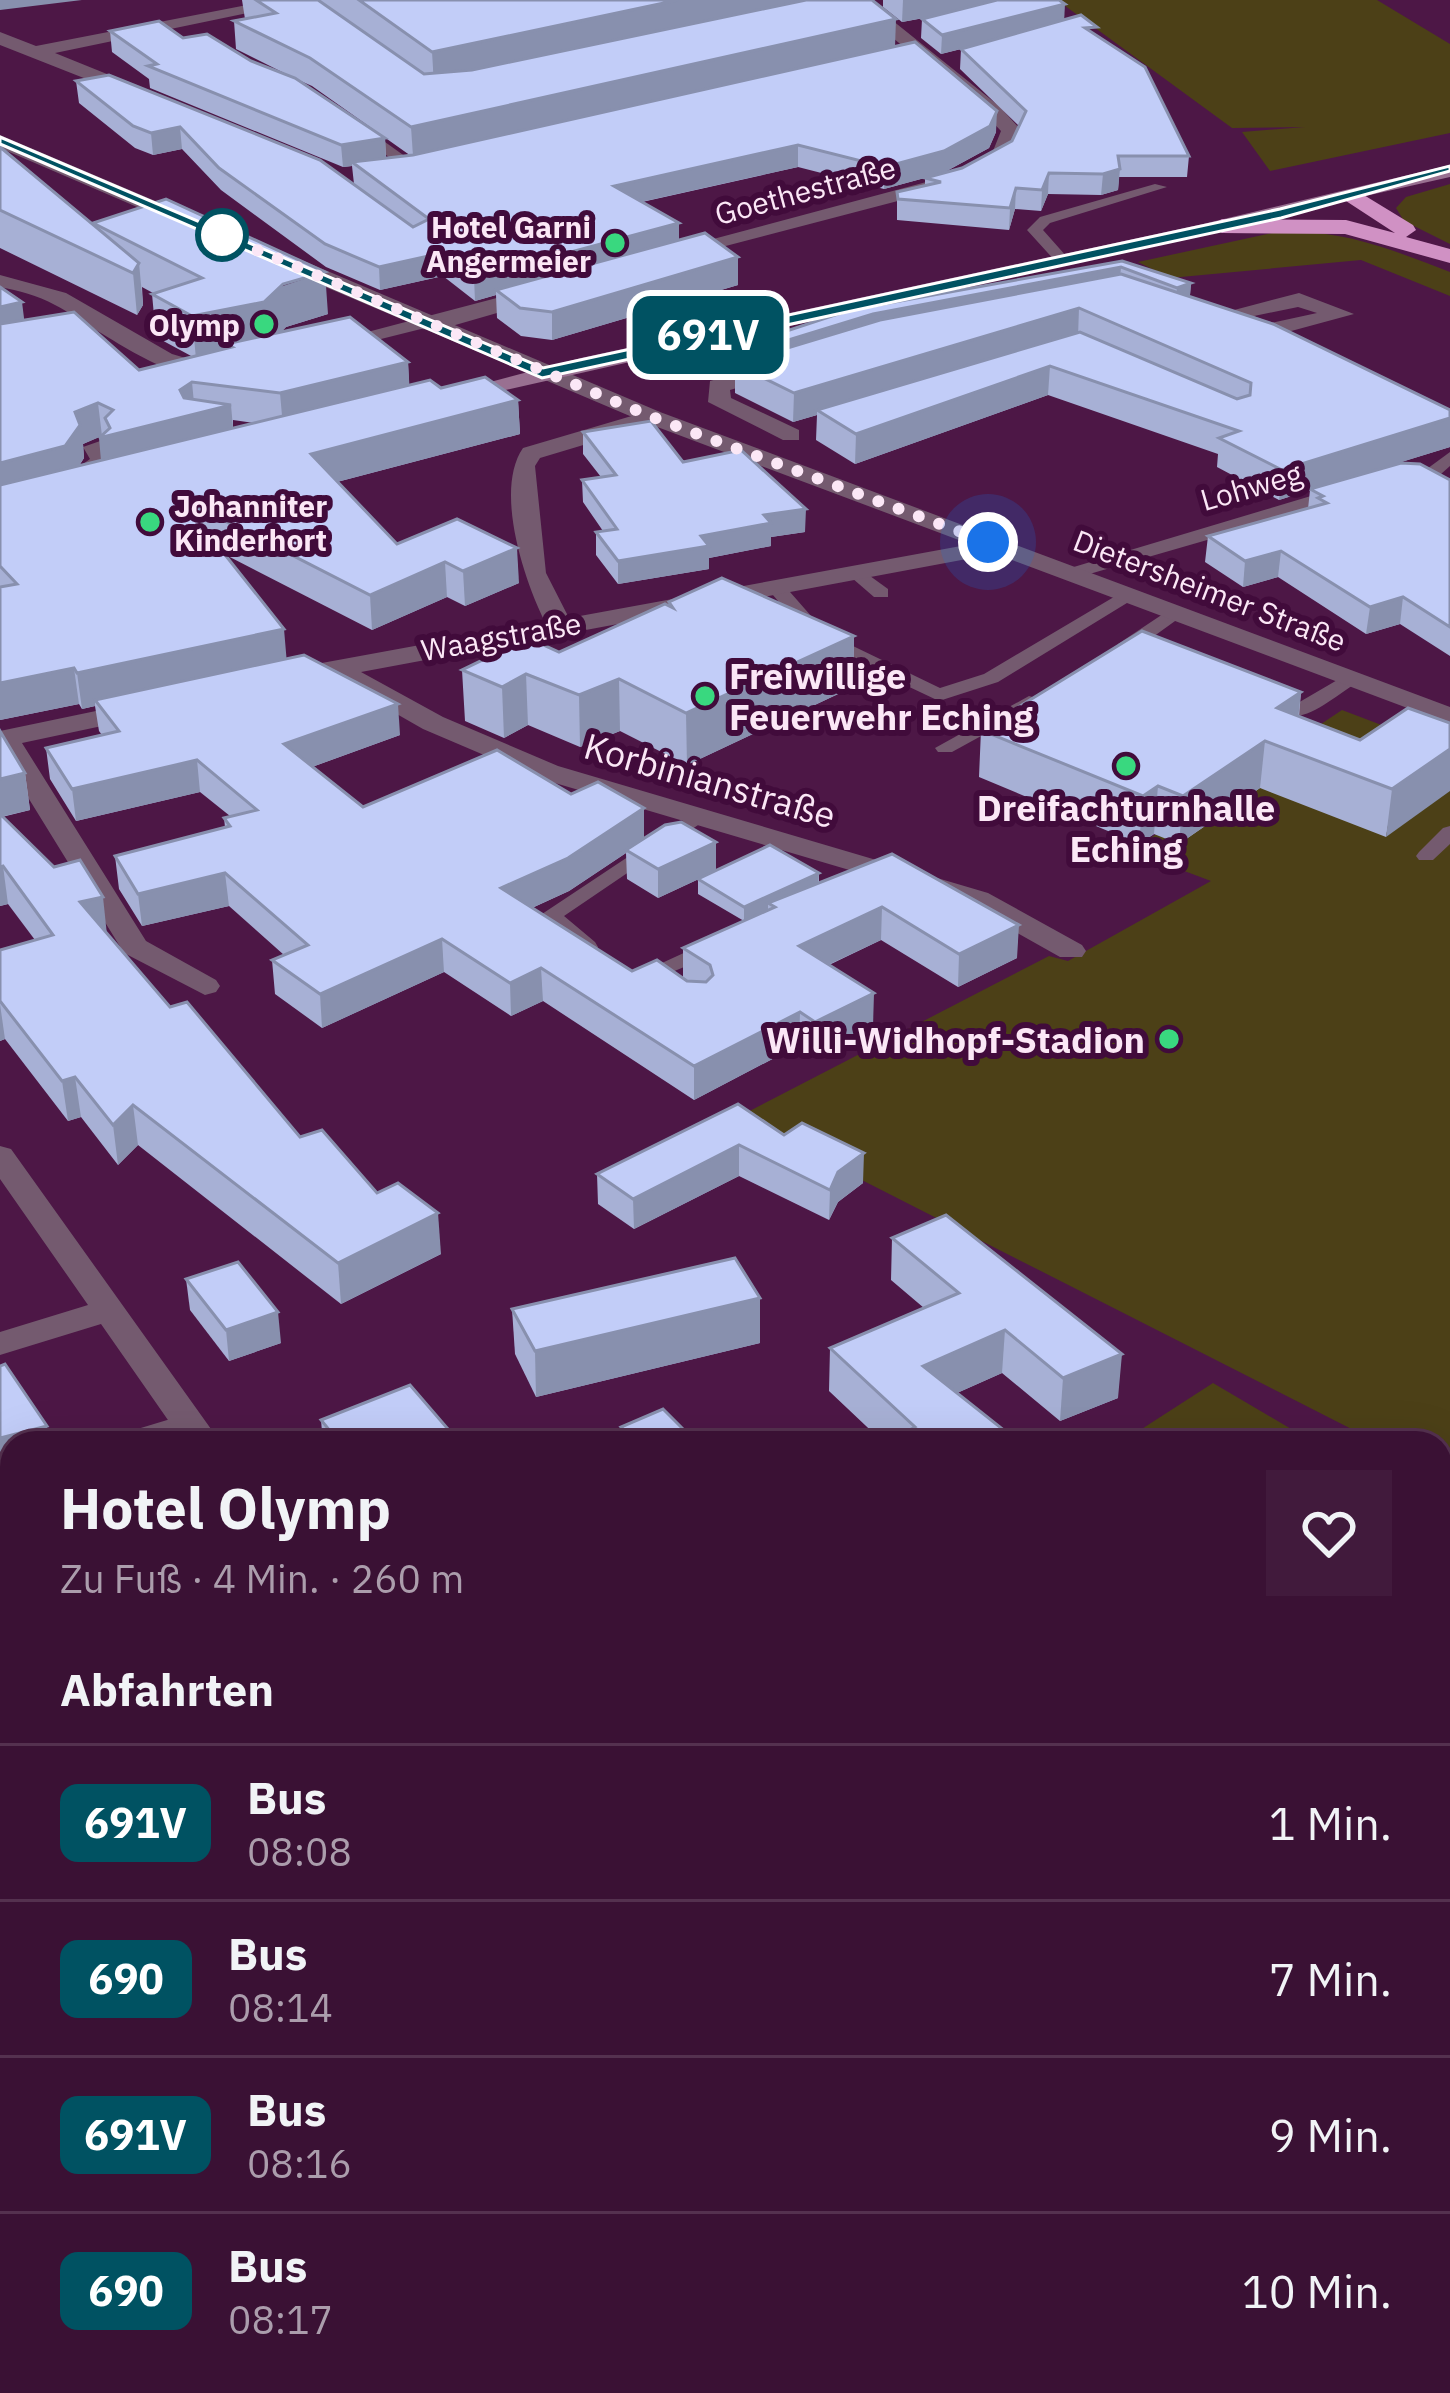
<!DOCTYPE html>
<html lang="de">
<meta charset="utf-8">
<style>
body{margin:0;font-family:"IBM Plex Sans",sans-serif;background:#411a3c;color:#f1f3f6;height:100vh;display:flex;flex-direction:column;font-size:45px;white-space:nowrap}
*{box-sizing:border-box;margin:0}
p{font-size:39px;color:#ab9dac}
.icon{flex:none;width:66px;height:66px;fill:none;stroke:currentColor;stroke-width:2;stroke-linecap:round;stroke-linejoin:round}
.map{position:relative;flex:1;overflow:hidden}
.drawer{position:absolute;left:0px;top:1431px;width:1452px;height:963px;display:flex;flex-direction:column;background:#3a1134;border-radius:36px 36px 0 0;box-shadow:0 12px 48px #0002,0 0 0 3px #54314f}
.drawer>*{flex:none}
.badge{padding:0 24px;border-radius:18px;font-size:42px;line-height:78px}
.you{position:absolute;width:60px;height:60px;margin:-30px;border:9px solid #fff;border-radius:50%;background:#1a73e8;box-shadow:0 0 0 18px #1a73e833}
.map>.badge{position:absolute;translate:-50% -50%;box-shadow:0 0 0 6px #fff}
h2{padding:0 60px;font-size:45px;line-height:108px}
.round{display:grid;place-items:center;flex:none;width:126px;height:126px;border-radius:0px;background:#411a3c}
.head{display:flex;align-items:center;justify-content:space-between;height:204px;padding:0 60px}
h1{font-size:57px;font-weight:800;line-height:90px}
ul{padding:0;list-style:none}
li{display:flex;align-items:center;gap:36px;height:156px;padding:0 60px;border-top:3px solid #54314f}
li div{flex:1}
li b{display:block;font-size:45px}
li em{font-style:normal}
li .badge{min-width:132px;font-weight:700;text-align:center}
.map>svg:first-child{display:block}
.green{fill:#4c4017}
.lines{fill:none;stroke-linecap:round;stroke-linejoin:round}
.service{fill:#745a6f;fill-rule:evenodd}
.minor{fill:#745a6f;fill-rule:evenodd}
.tertiary{fill:#745a6f;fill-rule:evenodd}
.secondary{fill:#997091;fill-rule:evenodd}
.motorway{fill:#d091c4;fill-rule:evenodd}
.wall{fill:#a7b0d5;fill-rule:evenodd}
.shaded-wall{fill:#8890ae}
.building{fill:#c2cdf8;stroke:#8890ae;stroke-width:3}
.line{fill:#005262;stroke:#fff;stroke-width:3}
.walk{stroke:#fbe7f6;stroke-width:12;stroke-dasharray:0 21.6}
.stop-dot{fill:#fff;stroke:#005262;stroke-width:6}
.poi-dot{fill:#39d87f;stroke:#410b3b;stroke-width:4.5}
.labels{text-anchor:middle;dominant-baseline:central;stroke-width:12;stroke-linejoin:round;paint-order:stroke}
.far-street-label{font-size:30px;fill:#fbe7f6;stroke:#410b3b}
.far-poi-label{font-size:30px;font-weight:bold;fill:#fbe7f6;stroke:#410b3b;text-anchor:end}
.poi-label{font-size:36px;font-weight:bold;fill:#fbe7f6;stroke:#410b3b;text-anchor:start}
.street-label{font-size:36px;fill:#fbe7f6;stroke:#410b3b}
</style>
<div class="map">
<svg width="1450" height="2393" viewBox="0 0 1450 2393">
<rect width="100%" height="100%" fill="#4d1746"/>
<g class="green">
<polygon points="1057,0 1377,0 1450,44 1450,133 1270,171 1242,132 1305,127 1232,128"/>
<polygon points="1450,184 1450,244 1404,221 1396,208 1406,197"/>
<path d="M1272,233C1336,226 1392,250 1450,272V296L1361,260L1170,278L1138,262Z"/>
<polygon points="1342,710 1450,751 1450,1479 1440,1474 1440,1443 1379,1443 738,1117 1049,956 1068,961 1211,881 1131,851"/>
<polygon points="1213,1383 1315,1443 1120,1443"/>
<polygon points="1440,1518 1450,1523 1450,1680 1440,1685"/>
</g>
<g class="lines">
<g class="service">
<polygon points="354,127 364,127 420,167 408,170 354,133"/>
<polygon points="1155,184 1167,187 1050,223 1043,230 1067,257 1067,263 1057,263 1027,230 1040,217"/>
<polygon points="103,440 112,445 102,450 109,461 96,471 88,488 76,488 73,484 83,464 90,459 83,447"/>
<polygon points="1450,452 1450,466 1432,482 1420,482 1420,474"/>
<polygon points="859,568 888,589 888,597 874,597 852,578 852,570"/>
<polygon points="776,582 783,584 826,633 940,688 984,674 1124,591 1138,591 1140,595 998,682 939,701 812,641 767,588"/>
<polygon points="1175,606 1182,608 1182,616 1139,647 1139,654 1118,652 1118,644"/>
<path d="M1351,672L1358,674V682C1324,703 1297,734 1260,705L1270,699L1291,707Z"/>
<polygon points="1029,696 1036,698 1036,706 952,752 938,752 935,748"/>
<polygon points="697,811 704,813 707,817 704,821 564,916 595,942 598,947 595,952 579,952 539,916"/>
<polygon points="1450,826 1450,844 1433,860 1419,860 1416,856 1419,852 1443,828"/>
<polygon points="712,940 720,942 723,947 720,952 665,975 669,980 666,985 650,985 638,974"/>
<polygon points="187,1414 200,1422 196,1428 149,1443 107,1443 111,1437"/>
<polygon points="12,1468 12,1486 0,1490 0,1472"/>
<polygon points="12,1731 12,1752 0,1756 0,1734"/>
<polygon points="0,1944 12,1950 12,1991 0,1986"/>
</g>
<g class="minor">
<polygon points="273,0 310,0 55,53 144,89 147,93 137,99 0,45 0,32 36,46"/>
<polygon points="847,0 867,0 999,106 1021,130 1009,158 959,185 672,260 672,250 945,177 993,151 1001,131 985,114"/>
<path d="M0,275L66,293L172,354L226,370C189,401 91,323 55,305C37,295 19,291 0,287Z"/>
<polygon points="538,287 546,289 546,299 438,330 421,329 329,352 318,345"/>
<path d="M1299,293L1354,314L1269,337L1219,314ZM1298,307L1317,313L1271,323L1254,316Z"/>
<polygon points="775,362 786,369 783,374 730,390 731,398 799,430 799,440 783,440 708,402 710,381"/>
<path d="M652,410L660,412V422L540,458L535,466L546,573L569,618L999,539L1011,546L999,553L361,672L443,717L558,766L988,893L1082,945L1086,951L1082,957H1060L968,905L538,778L423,729L332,677L280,683V671L289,669L545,622C524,580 494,490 523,448Z"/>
<polygon points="1351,484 1363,491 1360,496 1079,577 1070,580 1057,572"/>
<polygon points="139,702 152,710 149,716 22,743 146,941 216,980 220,986 216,992 205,995 124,953 0,752 0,731"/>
<polygon points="0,1146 11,1149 221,1443 184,1443 101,1324 0,1355 0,1332 88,1305 0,1179"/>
<polygon points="1450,1679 1450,1709 1440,1712 1440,1682"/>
<polygon points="12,2238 12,2276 0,2279 0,2241"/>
<polygon points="778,2382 826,2382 831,2393 783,2393"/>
</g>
<g class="tertiary">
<polygon points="0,135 193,217 196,221 179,225 0,148"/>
<polygon points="276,256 292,256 660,412 1450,707 1450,724 644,422 276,266"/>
</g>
<polygon class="secondary" points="1450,165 1450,177 457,401 445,394 581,358 1203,224"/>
<polygon class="motorway" points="1354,189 1413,225 1416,230 1406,237 1450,249 1450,263 1345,234 1222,233 1211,226 1222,219 1346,220 1395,233 1346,201 1343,196"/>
</g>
<g class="wall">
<path d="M242,0H872L895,47L996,132L989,148L943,173L884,189L798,167L642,202L679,223V240L738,285L552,340L521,336L497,318L496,295L475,301L443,276L380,290L326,267L221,190L182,149L153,155L135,148L79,103L76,81L354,184L352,166L343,167L150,88L149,79L112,52L110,31L183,38L294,78L236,49L234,21L245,19ZM296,79L312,86L411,156L386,158L385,138Z"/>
<polygon points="883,0 1059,0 1064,20 1097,36 1189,156 1187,177 1119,177 1118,190 1101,195 1048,194 1041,211 1015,209 1009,230 897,220 897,192 925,186 925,178 962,168 1012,141 1019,126 960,69 961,49 965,48 941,54 921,38 922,19 935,16 902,22 883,7"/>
<path d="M0,147L93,225V223L328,314L286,327L281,332L408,362L409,385L518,400L520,434L337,482L397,544L519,583L465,606L447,597L372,630L224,554L286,658L400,735L312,767L363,807L571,794L644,808V838L716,842V871L658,898L627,879L626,853L569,891L532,908L632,971L683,979V948L744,921L698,894V879L819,873V883L1017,958L958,987L881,940L829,965L873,1027L814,1055L799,1045L694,1100L543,1001L511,1016L444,972L322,1028L275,994L272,960L284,955L229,906L142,926L119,889L115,856L225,827L224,818L230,816L200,792L76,821L50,779L46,748L102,735L99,731L95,706L82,709L79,704L0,720V287L24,320L139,370L193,357L156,337L152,294L153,293L142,287L143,305L137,315L0,248ZM233,420L254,423L233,428ZM101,436V460L79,466L84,458L83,444Z"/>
<polygon points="1122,261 1191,283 1190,295 1189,296 1450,410 1450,447 1352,477 1450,480 1450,656 1400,624 1366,634 1278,577 1243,587 1205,562 1208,536 1308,509 1310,490 1279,500 1217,467 1218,454 1048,395 855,464 816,440 817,415 793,422 735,393 735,369 720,373 711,369 711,356"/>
<polygon points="583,432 683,462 805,532 771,537 771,546 709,558 709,569 618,584 596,555 596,532 603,531 583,502 582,480 601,477 583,454"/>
<polygon points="669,602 854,636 853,687 687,765 620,731 580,747 528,725 504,738 465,721 462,670 559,652 669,606"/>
<polygon points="1301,692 1299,717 1360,740 1408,708 1386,837 1260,788 1179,844 1154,834 1139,844 979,777 981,730"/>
<polygon points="0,731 25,773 30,810 2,817 170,1007 300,1137 377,1193 441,1254 341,1304 138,1145 118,1165 81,1117 68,1121 5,1039 0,1041 0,950 35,940 8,904 0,906"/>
<polygon points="784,1135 863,1183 838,1202 829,1220 739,1176 634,1229 598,1204 597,1174"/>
<polygon points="892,1238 1118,1398 1060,1421 1002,1373 957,1393 1020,1443 884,1443 829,1391 830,1348 924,1308 891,1280"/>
<polygon points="186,1279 281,1343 229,1361 190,1310"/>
<polygon points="512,1309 760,1343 536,1397 515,1354"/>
<polygon points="321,1420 460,1443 323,1443"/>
<polygon points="621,1427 697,1443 621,1443"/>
</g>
<g class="shaded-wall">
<polygon points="0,0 82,0 0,10"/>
<polygon points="678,0 826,0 434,85 432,52"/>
<polygon points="903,0 1017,0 902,22"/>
<polygon points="1065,4 1064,23 941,54 942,35"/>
<polygon points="896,19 895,47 413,156 411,127"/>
<polygon points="997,111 996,132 989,148 943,173 884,189 885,167"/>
<polygon points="180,127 182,149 153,155 151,133"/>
<polygon points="385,138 386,161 352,162 352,166 343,167 341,145"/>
<polygon points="798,145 798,167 614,208 614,186"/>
<polygon points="1120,169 1118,190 1101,195 1103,174"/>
<polygon points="1049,173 1048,194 1041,211 1042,190"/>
<polygon points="1016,188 1015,209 1009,230 1010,208"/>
<polygon points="679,223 679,245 496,290 496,295 475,301 474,278"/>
<polygon points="442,253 443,276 380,290 379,267"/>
<polygon points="738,257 738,285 552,340 552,312"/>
<polygon points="139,263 143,305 137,315 133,273"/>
<polygon points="1121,267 1120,279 735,364 735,369 720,373 720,361 873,314"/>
<polygon points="325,272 328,314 286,327 268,345 232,347 226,344 226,353 196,359 192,316"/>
<polygon points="1191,283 1190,295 1176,300 1177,288"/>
<polygon points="22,302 26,334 0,340 0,307"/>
<polygon points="1079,308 1078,337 817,410 817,415 793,422 794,393"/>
<polygon points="408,362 410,395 283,427 280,393"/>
<polygon points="1050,366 1048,395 855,464 856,434"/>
<polygon points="192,382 195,414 231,405 234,439 102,472 99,438"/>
<polygon points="518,400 520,434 314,488 311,454"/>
<polygon points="98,403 102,436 83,444 84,458 69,480 0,498 0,463 75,412"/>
<polygon points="1450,418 1450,447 1279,500 1282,470"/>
<polygon points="806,509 805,532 771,537 771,546 709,558 709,569 618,584 618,561 701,536 764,515"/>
<polygon points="517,548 519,583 465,606 463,571"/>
<polygon points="1281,551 1278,577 1243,587 1245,561"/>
<polygon points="445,562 447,597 372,630 370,595"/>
<polygon points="1403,597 1400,624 1366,634 1370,607"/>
<polygon points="284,629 287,664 95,700 95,706 82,709 77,673"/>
<polygon points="854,636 853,687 687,765 686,713"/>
<polygon points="74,668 79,704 0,720 0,683"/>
<polygon points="526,674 528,725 504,738 502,687"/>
<polygon points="619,679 620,731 580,747 579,695"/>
<polygon points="1301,692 1296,738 1277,708"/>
<polygon points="398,704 400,735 287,776 284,744"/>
<polygon points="1265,741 1260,788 1179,844 1183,796"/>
<polygon points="1450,749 1450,791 1386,837 1392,789"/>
<polygon points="197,760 200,792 76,821 72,789"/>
<polygon points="25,773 30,810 0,817 0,779"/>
<polygon points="1158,786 1154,834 1139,844 1143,796"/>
<polygon points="644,808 644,841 569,891 503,921 501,888"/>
<polygon points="716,842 716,871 658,898 658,869"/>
<polygon points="3,866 8,904 0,906 0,867"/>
<polygon points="225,873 229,906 142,926 138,894"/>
<polygon points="819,873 818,887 768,903 768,910 744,921 744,907"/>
<polygon points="103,897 107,935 80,902"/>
<polygon points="882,907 881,940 798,979 799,946"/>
<polygon points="1019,925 1017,958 958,987 959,954"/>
<polygon points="442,939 444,972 322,1028 320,994"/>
<polygon points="541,968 543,1001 511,1016 510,983"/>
<polygon points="874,993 873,1027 814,1055 815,1022"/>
<polygon points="0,1004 5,1039 0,1041"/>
<polygon points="800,1012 799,1045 694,1100 694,1066"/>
<polygon points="75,1077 81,1117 68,1121 62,1081"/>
<polygon points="133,1105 138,1145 118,1165 113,1125"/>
<polygon points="739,1145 739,1176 634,1229 633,1199"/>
<polygon points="864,1153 863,1183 838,1202 829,1220 830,1190 838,1172"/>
<polygon points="438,1213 441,1254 341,1304 338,1263"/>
<polygon points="760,1298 760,1343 536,1397 535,1351"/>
<polygon points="278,1312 281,1343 229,1361 226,1330"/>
<polygon points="1005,1330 1002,1373 921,1409 923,1366"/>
<polygon points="1122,1354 1118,1398 1060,1421 1063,1378"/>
<polygon points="47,1426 49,1443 12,1443 12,1464 0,1467 0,1438"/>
<polygon points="7,1532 11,1561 0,1565 5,1591 0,1593 0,1534"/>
<polygon points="12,1654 12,1685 0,1690 0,1659"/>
<polygon points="12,2129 12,2164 0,2169 0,2134"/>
</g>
<g class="building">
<polygon points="256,0 318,0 424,74 472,70 806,0 872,0 896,19 411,127 310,58 234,21 276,13"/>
<polygon points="359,0 678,0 432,52"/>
<polygon points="997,0 1059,0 1065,4 942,35 922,19"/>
<polygon points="1081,15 1097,27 1085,28 1145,67 1189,156 1118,156 1120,169 1103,174 1049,173 1042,190 1016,188 1010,208 898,199 897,192 941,182 925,178 962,168 1012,141 1026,111 961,49"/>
<polygon points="159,21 183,38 207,34 251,61 295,78 385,138 341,145 148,66 157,64 110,31"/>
<polygon points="915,42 997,111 990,126 944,151 885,167 798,145 614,186 679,223 474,278 442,253 379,267 325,244 219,168 180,127 151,133 133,126 76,81 109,75 320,160 413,227 429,219 352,162 413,155"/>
<polygon points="0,147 139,263 133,273 0,210"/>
<polygon points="166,199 325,272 283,284 264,302 192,316 152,294 202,278 93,223"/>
<polygon points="705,233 738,257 552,312 520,308 496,290"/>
<polygon points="1122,261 1191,283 1177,288 1121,267 873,314 720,361 711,356 850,310"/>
<polygon points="1121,274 1273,324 1450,410 1450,418 1282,470 1219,438 1239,431 1050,366 856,434 817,410 1080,332 1237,399 1250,395 1251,383 1079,308 794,393 735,364 880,320"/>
<polygon points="0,287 22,302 0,307"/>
<polygon points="74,312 139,370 232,347 226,344 350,317 408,362 280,393 192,382 180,390 184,398 231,405 99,438 110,428 105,418 113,410 98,403 75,412 80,425 65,446 0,463 0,324"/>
<polygon points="485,377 518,400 311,454 397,544 457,519 517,548 463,571 445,562 370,595 180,498 284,629 77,673 74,668 0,683 0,587 17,584 0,566 0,485 430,380 441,388"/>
<polygon points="651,421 683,462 741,450 806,509 764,515 771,523 701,536 709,546 618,561 596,532 617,529 582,480 616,475 583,432"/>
<polygon points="1401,463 1420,464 1450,480 1450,627 1403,597 1370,607 1281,551 1245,561 1208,536 1327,503 1318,498 1323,496 1310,489"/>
<polygon points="722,578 854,636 686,713 619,679 579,695 526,674 502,687 462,670 528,638 559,652 665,604 673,608 669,602"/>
<polygon points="1142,631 1301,692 1277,708 1360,740 1408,708 1450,723 1450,749 1392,789 1265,741 1183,796 1158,786 1143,796 981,730"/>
<polygon points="304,655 398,704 284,744 363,807 497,750 571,794 598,782 644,808 568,858 501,888 632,971 657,960 687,981 706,982 713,975 710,965 683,948 775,907 768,903 892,854 1019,925 959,954 882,907 799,946 874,993 815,1022 800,1012 694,1066 541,968 510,983 442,939 320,994 272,960 308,945 225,873 138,894 115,856 230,826 224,818 257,810 197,760 72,789 46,748 119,731 95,700"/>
<polygon points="0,731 25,773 0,779"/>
<polygon points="0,814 54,867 80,860 103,897 80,902 170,1007 187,1002 300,1137 322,1130 377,1193 398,1183 438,1213 338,1263 133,1105 113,1125 75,1077 62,1081 0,1001 0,950 53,935 3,866 0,867"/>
<polygon points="681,822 716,842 658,869 626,850 665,825"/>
<polygon points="770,845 819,873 744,907 698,879"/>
<polygon points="738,1104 784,1135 802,1123 864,1153 838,1172 830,1190 739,1145 633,1199 597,1174"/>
<polygon points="946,1215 1122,1354 1063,1378 1005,1330 923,1366 1020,1443 885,1443 915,1427 830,1348 959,1293 892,1238"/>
<polygon points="735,1258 760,1298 535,1351 512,1309"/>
<polygon points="238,1262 278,1312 226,1330 186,1279"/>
<polygon points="5,1364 47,1426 0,1438 0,1366"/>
<polygon points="410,1385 460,1443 340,1443 321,1420"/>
<polygon points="663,1409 697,1443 637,1443 621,1427"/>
<polygon points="137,1435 142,1443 114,1443"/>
<polygon points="12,1582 12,1654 0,1659 0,1590"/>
<polygon points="0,1995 12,2018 12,2129 0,2134"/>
</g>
<polygon class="line" points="0,137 543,368 1280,209 1450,166 1450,171 1281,218 542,378 0,144"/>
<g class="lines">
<polyline class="walk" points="222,235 210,230 652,417 988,542"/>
</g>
<circle class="stop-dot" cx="222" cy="235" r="24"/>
<g class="poi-dot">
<circle cx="615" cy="243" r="12"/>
<circle cx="264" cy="324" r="12"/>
<circle cx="150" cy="522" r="12"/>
<circle cx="705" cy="696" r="12"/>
<circle cx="1126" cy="766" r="12"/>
<circle cx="1169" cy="1039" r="12"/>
</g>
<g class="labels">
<g class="far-street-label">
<text transform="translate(805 190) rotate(-15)">Goethestraße</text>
<text transform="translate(1251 486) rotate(-16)">Lohweg</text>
<text transform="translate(1210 590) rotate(21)">Dietersheimer Straße</text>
<text transform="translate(501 636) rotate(-10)">Waagstraße</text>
</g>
<g class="far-poi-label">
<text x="591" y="226">Hotel Garni<tspan x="591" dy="34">Angermeier</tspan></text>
<text x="240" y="324">Olymp</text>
<text x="174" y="505" text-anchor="start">Johanniter<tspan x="174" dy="34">Kinderhort</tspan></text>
</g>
<g class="poi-label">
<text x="729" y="675">Freiwillige<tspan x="729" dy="41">Feuerwehr Eching</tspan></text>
<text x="1126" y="807" text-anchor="middle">Dreifachturnhalle<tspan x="1126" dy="41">Eching</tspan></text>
<text x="1145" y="1039" text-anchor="end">Willi-Widhopf-Stadion</text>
</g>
<g class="street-label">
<text transform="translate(710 780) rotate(16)">Korbinianstraße</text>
</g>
</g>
</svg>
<div class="you" style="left:988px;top:542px"></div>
<b class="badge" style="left:708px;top:335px;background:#005262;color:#fff">691V</b>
<section class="drawer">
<div class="head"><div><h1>Hotel Olymp</h1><p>Zu Fuß · 4 Min. · 260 m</p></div><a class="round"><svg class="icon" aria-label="heart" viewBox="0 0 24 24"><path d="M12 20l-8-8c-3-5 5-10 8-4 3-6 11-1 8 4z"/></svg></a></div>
<h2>Abfahrten</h2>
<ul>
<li><span class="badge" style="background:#005262;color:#fff">691V</span><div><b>Bus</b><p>08:08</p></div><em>1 Min.</em></li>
<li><span class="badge" style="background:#005262;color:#fff">690</span><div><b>Bus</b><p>08:14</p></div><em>7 Min.</em></li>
<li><span class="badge" style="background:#005262;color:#fff">691V</span><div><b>Bus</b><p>08:16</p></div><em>9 Min.</em></li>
<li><span class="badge" style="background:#005262;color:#fff">690</span><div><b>Bus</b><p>08:17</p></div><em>10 Min.</em></li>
</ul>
</section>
</div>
